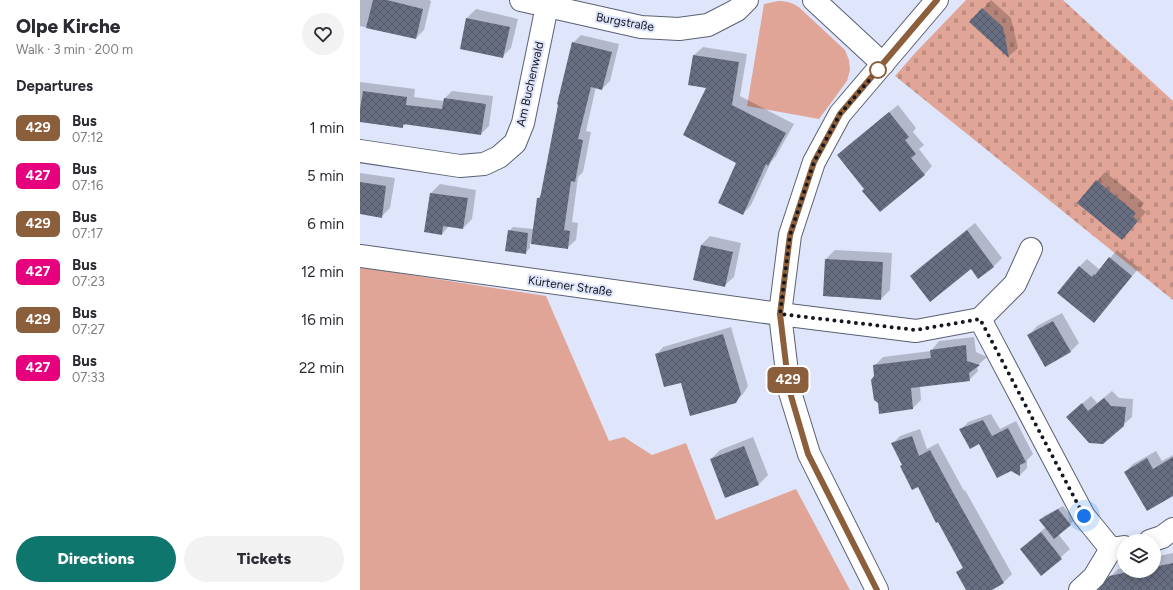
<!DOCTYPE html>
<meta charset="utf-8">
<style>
body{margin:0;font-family:Figtree,sans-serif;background:#f2f2f3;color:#2b2b33;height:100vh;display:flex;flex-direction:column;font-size:15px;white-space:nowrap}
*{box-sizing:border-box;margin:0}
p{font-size:13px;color:#7c7c81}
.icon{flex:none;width:22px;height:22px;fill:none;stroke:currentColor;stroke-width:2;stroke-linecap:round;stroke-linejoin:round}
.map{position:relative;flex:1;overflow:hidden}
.drawer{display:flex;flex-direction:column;background:#fff;width:360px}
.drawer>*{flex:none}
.badge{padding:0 8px;border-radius:6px;font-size:14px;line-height:26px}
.buttons{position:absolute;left:757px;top:534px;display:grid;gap:8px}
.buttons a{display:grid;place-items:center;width:44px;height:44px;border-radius:50%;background:#fff;box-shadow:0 2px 10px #0003;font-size:20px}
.you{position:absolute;width:20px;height:20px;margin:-10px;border:3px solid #fff;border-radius:50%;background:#1a73e8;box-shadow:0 0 0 6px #1a73e833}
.map>.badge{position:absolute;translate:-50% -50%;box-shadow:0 0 0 2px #fff}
h2{padding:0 16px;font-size:15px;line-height:36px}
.round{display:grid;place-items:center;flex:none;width:42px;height:42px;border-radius:21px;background:#f2f2f3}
.headline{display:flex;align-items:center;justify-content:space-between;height:68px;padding:0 16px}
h1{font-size:19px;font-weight:800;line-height:30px}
.cta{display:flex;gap:8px;margin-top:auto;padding:8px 16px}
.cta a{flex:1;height:46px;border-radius:24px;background:#0f766e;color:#fff;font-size:16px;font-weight:800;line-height:46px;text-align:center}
.cta a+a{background:#f2f2f3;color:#2b2b33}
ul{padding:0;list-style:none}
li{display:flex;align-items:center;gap:12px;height:48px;padding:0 16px}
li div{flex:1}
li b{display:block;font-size:15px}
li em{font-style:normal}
li .badge{min-width:44px;font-weight:700;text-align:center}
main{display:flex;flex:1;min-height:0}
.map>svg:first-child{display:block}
.green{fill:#e1a597}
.cemetery{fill:url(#cemetery-stones)}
.shadow{fill:#0003}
.building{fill:url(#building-cross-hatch)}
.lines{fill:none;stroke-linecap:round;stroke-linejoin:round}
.street-casing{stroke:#5b6073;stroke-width:24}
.secondary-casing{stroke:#5b6073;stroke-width:24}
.street{stroke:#fff;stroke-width:22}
.secondary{stroke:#fff;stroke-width:22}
.line-casing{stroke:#fff;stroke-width:9}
.line{stroke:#8b5e3c;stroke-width:6}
.walk{stroke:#161820;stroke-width:4;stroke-dasharray:0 7.2}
.stop-dot{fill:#fff;stroke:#8b5e3c;stroke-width:2}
.labels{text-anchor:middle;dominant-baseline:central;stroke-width:4;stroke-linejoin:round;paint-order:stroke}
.street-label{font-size:12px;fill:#161820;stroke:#dfe6fc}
</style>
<main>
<section class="drawer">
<div class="headline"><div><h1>Olpe Kirche</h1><p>Walk · 3 min · 200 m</p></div><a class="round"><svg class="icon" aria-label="heart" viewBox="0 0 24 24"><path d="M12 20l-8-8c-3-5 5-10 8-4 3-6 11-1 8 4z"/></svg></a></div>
<h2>Departures</h2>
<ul>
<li><span class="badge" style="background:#8b5e3c;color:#fff">429</span><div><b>Bus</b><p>07:12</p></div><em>1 min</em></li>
<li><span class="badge" style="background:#e6007e;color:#fff">427</span><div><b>Bus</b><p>07:16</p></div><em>5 min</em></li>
<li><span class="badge" style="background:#8b5e3c;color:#fff">429</span><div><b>Bus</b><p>07:17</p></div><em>6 min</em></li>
<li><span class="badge" style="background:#e6007e;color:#fff">427</span><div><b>Bus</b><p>07:23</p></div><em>12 min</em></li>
<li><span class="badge" style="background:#8b5e3c;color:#fff">429</span><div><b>Bus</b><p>07:27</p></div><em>16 min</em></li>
<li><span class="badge" style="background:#e6007e;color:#fff">427</span><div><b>Bus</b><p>07:33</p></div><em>22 min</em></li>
</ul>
<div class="cta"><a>Directions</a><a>Tickets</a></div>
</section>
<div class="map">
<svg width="813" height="590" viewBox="0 0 813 590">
<defs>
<pattern id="cemetery-stones" width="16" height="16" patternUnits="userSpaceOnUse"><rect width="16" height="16" fill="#e1a597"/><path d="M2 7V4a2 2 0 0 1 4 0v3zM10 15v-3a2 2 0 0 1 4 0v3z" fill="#c08d82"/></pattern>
<pattern id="building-cross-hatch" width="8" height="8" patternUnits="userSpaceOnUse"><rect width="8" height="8" fill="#686e81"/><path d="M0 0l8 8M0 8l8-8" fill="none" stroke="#555969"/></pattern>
</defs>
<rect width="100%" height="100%" fill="#dfe6fc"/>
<g class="green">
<path d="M418,1C427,1 435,3 442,10L485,50L489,60L490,70L487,81L459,119L387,106L404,4Z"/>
<polygon points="0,267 186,296 249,441 264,437 292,455 326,443 356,520 436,489 490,590 0,590"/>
</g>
<polygon class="cemetery" points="606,0 703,0 813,101 813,300 535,76 556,52"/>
<g class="shadow">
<polygon points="0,0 69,0 71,1 64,30 56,38 0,26"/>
<polygon points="631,0 651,18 658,48 649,56 611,22"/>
<polygon points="116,9 158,19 151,48 142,57 107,18"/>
<polygon points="221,35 259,44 250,81 242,89 236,87 226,131 231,132 223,172 218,177 212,222 218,223 216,240 207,248 170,243 170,248 165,253 149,231 153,227 174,229 178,198 182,194 213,43"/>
<polygon points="343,47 387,54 380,96 434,124 416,156 411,162 391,205 383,214 377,162 348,87 329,85 334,55"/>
<polygon points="0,82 55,89 54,97 84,101 84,99 92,91 133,96 129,126 121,134 46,124 42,127 0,121"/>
<polygon points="538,105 556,128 553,132 564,145 559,149 572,166 564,175 505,189 478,155 486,147"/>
<polygon points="745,172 784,203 781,208 786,212 762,239 737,181"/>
<polygon points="0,173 35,178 30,208 21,217 0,213"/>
<polygon points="80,184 116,190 112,219 103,228 89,226 82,234 71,193"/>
<polygon points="615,223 642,258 634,266 618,278 611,268 551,276 559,268"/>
<polygon points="350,236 381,243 374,277 365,285 341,245"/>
<polygon points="475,250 532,253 530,290 521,299 464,296 466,259"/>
<polygon points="757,250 779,268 734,322 719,267 727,259 740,270"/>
<polygon points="702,313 719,343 710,352 669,335 677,326"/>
<polygon points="371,327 388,386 383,394 375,402 321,381 296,355 303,347"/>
<polygon points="614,337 616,352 627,357 617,366 618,371 609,380 560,386 561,400 553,408 515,376 514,366 523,357 571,351 579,341"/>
<polygon points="752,391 759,398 773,399 772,417 763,425 716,409 731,396 737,403"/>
<polygon points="631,414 640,429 656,421 673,454 667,460 667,468 660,475 601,430 608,422"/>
<polygon points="560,429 567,449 578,443 604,491 605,490 652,574 644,582 630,590 608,590 598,572 603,567 558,486 541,466 543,464 532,444 540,436"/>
<polygon points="393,437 408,475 399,484 366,497 351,459 360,450"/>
<polygon points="796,451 802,461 813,455 813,495 765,472 773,464"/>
<polygon points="703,506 715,520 698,534 710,549 681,575 661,549 686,527 680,520 684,516"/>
<polygon points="813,553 813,590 755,590 750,577 758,569 764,568 764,571 794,571 794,557"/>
</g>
<g class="building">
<polygon points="13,0 27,0 63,9 56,39 6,28"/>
<polygon points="622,8 643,27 649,58 609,22"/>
<polygon points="106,18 150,27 143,58 100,49"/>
<polygon points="212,42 252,52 242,90 231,87 218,139 223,140 215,182 211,181 204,230 210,231 208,249 171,244 177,198 180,198 198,105 197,104"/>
<polygon points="333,55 379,62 372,105 426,133 408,166 406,164 383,215 358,203 376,163 323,135 346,88 328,85"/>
<polygon points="3,91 47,97 46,105 82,109 84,98 126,104 121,135 43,124 43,128 0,122 0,109"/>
<polygon points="529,112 549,137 545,140 556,154 551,158 565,175 520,212 502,191 504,189 477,155"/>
<polygon points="736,180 776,213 773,217 778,221 762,240 717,203"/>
<polygon points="0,182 26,186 22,218 0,214"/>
<polygon points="70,193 108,198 103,229 83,226 82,235 64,232"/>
<polygon points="148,230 168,233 166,254 145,251"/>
<polygon points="607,230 634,267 618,279 611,269 570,302 550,276"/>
<polygon points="341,245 373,252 365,287 333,280"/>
<polygon points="749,257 772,276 734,323 697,293 719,266 732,277 734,274 735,275"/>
<polygon points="465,259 523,262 521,300 463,296"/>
<polygon points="693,321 711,352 685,367 667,335"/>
<polygon points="363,334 381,394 376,403 330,416 321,383 304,387 295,354"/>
<polygon points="606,345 607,361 620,365 609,373 610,381 551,388 553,409 519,414 518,403 514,400 511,380 514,376 513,365 571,358 570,350"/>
<polygon points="744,398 751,406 766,407 764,426 743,444 729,443 706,417 722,403 728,411"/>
<polygon points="623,420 632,436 648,428 666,462 660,465 660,476 651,471 637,478 619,444 610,449 599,429"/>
<polygon points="552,436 559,456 570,450 596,498 644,583 632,590 606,590 596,572 603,568 578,522 576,523 558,487 552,490 540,466 542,465 531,443"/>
<polygon points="384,446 399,485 365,498 350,459"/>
<polygon points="813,457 813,496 787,511 764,472 787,458 793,469"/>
<polygon points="698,509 711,525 694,539 679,520"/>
<polygon points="681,532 702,559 681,576 660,549"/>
<polygon points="813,563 813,590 738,590 749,576 773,571 794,571 794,567"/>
</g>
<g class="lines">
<g class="street-casing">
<g id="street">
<polyline points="161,0 281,27 319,29 348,25 377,10 387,0"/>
<polyline points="454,0 523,64"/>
<polyline points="0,151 100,166 124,164 139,157 155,143 163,123 187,6"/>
<polyline points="420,314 556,331 620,319 724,516 751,549 764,547"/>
<polyline points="620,319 655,284 671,249"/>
<polyline points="790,541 802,537 813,529"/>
<polyline points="720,590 734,577 751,549"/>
</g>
</g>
<g class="secondary-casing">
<g id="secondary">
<polyline points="0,256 420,314"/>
<polyline points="517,590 449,454 429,389 420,314 430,235 454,162 480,114 577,0"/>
</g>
</g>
<use href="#street" class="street"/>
<use href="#secondary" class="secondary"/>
</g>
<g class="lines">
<g class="line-casing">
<polyline id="line" points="517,590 448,454 429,389 420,314 430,235 454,162 480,114 577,0"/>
</g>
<use href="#line" class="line"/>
<polyline class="walk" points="518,70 480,114 454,162 430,235 420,314 556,330 620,319 724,516"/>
</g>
<circle class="stop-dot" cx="518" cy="70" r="8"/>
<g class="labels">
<g class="street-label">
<text transform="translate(265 22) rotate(10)">Burgstraße</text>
<text transform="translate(170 84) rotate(-77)">Am Buchenwald</text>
<text transform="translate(210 286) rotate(8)">Kürtener Straße</text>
</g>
</g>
</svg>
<div class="buttons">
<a><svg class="icon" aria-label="layers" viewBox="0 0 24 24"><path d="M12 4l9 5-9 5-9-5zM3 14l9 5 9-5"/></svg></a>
</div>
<div class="you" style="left:724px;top:516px"></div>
<b class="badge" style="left:428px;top:380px;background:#8b5e3c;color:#fff">429</b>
</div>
</main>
